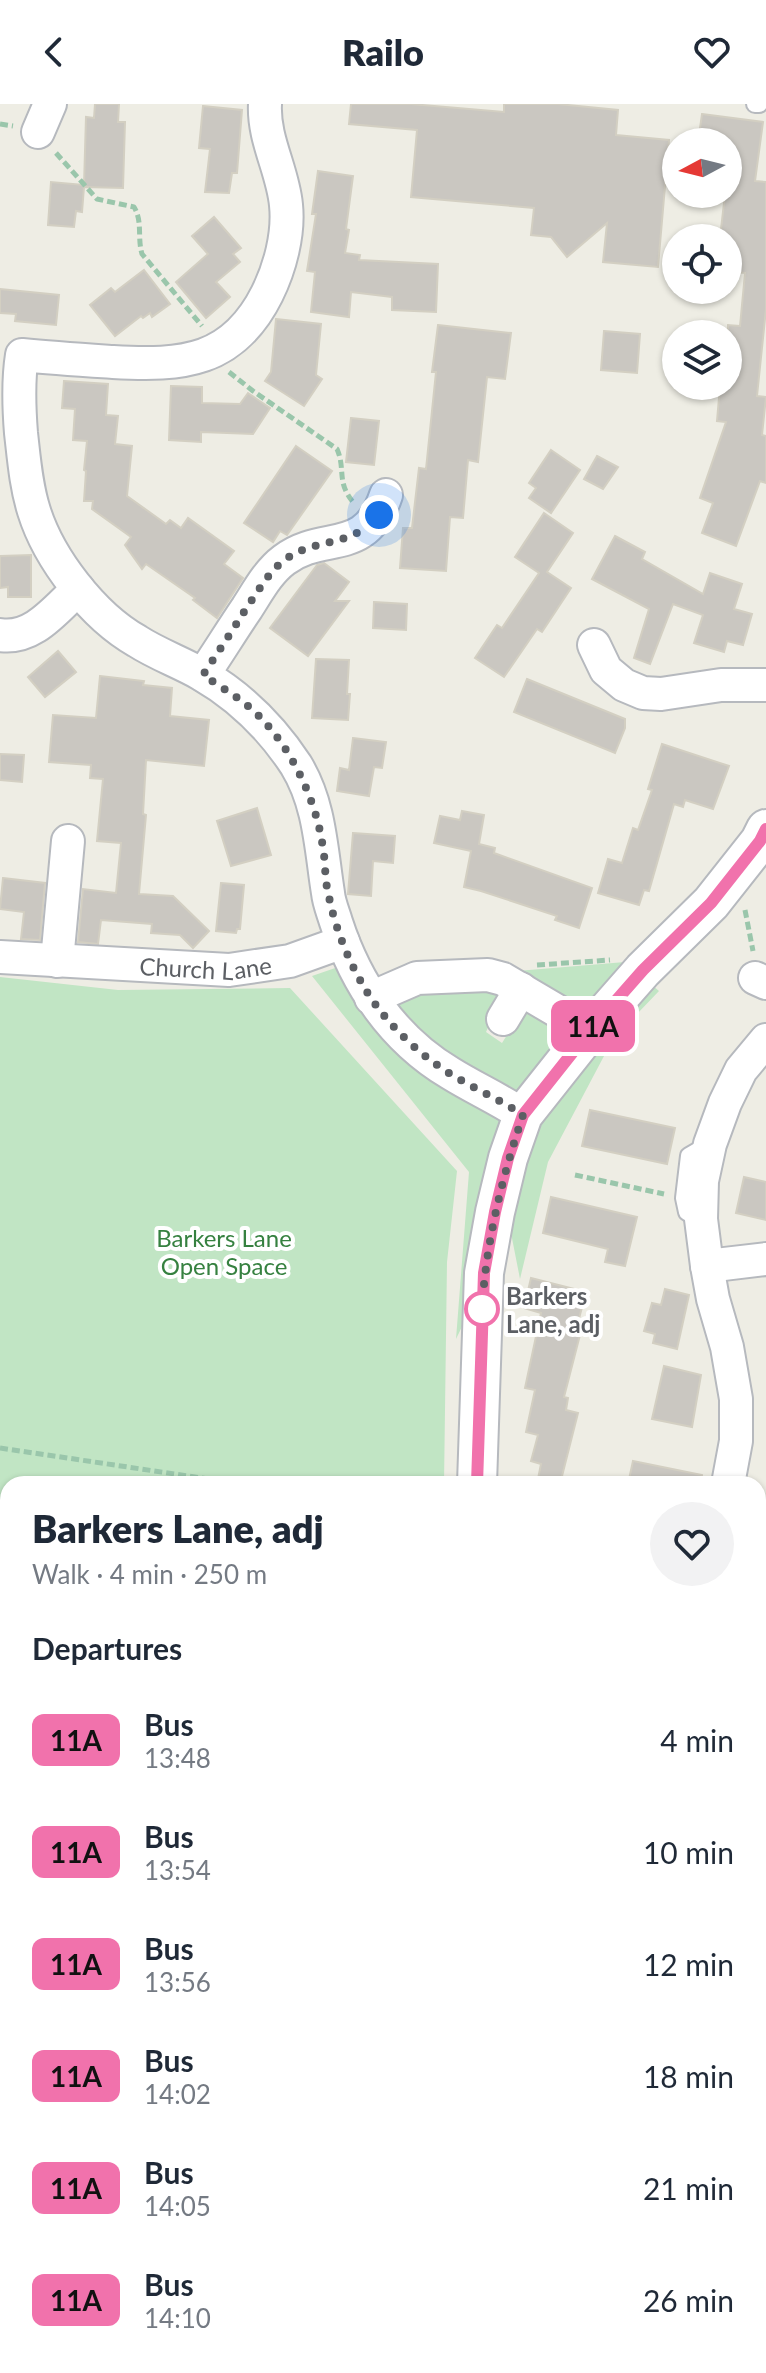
<!DOCTYPE html>
<meta charset="utf-8">
<style>
body{margin:0;font-family:Lato,sans-serif;background:#f2f2f3;color:#1f2937;height:100vh;display:flex;flex-direction:column;font-size:30px;white-space:nowrap}
*{box-sizing:border-box;margin:0}
p{font-size:26px;color:#747a83}
.icon{flex:none;width:44px;height:44px;fill:none;stroke:currentColor;stroke-width:2;stroke-linecap:round;stroke-linejoin:round}
.map{position:relative;flex:1;overflow:hidden}
.drawer{position:absolute;left:0px;top:1372px;width:766px;height:898px;display:flex;flex-direction:column;background:#fff;border-radius:24px 24px 0 0;box-shadow:0 2px 6px #0004}
.drawer>*{flex:none}
.badge{padding:0 16px;border-radius:12px;font-size:28px;line-height:52px}
.needle{width:52px;rotate:263deg}
.controls{position:absolute;left:662px;top:24px;display:grid;gap:16px}
.controls a{display:grid;place-items:center;width:80px;height:80px;border-radius:50%;background:#fff;box-shadow:0 2px 6px #0004;font-size:40px}
.you{position:absolute;width:40px;height:40px;margin:-20px;border:6px solid #fff;border-radius:50%;background:#1a73e8;box-shadow:0 0 0 12px #1a73e833}
.map>.badge{position:absolute;translate:-50% -50%;box-shadow:0 0 0 4px #fff}
h2{padding:0 32px;font-size:30px;line-height:72px}
.round{display:grid;place-items:center;flex:none;width:84px;height:84px;border-radius:42px;background:#f2f2f3}
.overview{display:flex;align-items:center;justify-content:space-between;height:136px;padding:0 32px}
h1{font-size:38px;font-weight:800;line-height:60px}
ul{padding:0;list-style:none}
li{display:flex;align-items:center;gap:24px;height:112px;padding:0 32px}
li div{flex:1}
li b{display:block;font-size:30px}
li em{font-style:normal}
li .badge{min-width:88px;font-weight:700;text-align:center}
header{display:flex;justify-content:space-between;align-items:center;height:104px;padding:0 32px;background:#fff;font-size:36px;font-weight:800}
.map>svg:first-child{display:block}
.green{fill:#c1e5c4}
.building{fill:#cac7c1;stroke:#d3cfc2;stroke-width:2}
.lines{fill:none;stroke-linecap:round;stroke-linejoin:round}
.service-casing{stroke:#b6b9be;stroke-width:20}
.minor-casing{stroke:#b6b9be;stroke-width:36}
.tertiary-casing{stroke:#b6b9be;stroke-width:42}
.path{stroke:#9ac6ab;stroke-width:5;stroke-dasharray:8 4;stroke-linecap:butt}
.service{stroke:#fff;stroke-width:16}
.minor{stroke:#fff;stroke-width:32}
.tertiary{stroke:#fff;stroke-width:38}
.line-casing{stroke:#fff;stroke-width:18}
.line{stroke:#f172ac;stroke-width:12}
.walk{stroke:#5c5f64;stroke-width:8;stroke-dasharray:0 14.4}
.stop-dot{fill:#fff;stroke:#f172ac;stroke-width:4}
.labels{text-anchor:middle;dominant-baseline:central;stroke-width:8;stroke-linejoin:round;paint-order:stroke}
.street-label{font-size:24px;fill:#5c5f64;stroke:#fff}
.park-label{font-size:24px;fill:#368140;stroke:#fff}
.stop-label{font-size:24px;font-weight:bold;fill:#5c5f64;stroke:#fff;text-anchor:start}
</style>
<header><svg class="icon" aria-label="back" viewBox="0 0 24 24"><path d="M15 5l-7 7 7 7"/></svg>Railo<svg class="icon" aria-label="heart" viewBox="0 0 24 24"><path d="M12 20l-8-8c-3-5 5-10 8-4 3-6 11-1 8 4z"/></svg></header>
<div class="map">
<svg width="766" height="2269" viewBox="0 0 766 2269">
<rect width="100%" height="100%" fill="#eeede4"/>
<g class="green">
<polygon points="625,858 659,887 613,935 548,1058 520,1175 510,1124 456,1235 469,1068 312,872 341,862 368,906 420,886 485,881 502,892 486,928 502,939 525,903 517,867"/>
<polygon points="0,873 118,886 290,884 457,1067 447,1158 444,1380 8,1380 8,2019 0,2018"/>
</g>
<g class="building">
<polygon points="95,0 119,0 118,18 125,18 123,84 84,83 82,108 76,107 74,123 48,121 51,78 84,81 86,13 94,14"/>
<polygon points="351,0 411,0 504,8 504,0 558,0 618,6 616,31 669,36 658,163 603,158 607,119 567,153 551,133 531,131 534,104 411,93 417,26 349,20"/>
<polygon points="203,2 242,6 237,69 232,69 229,89 205,88 210,45 199,44"/>
<polygon points="702,10 763,18 755,77 766,78 766,205 757,292 766,293 762,331 766,332 766,379 760,377 736,442 702,429 713,399 700,394 726,318 717,317 720,282 728,282 728,221 740,222 745,169 736,168 738,154 728,153 728,134 720,134 725,90 728,90 728,38 698,38"/>
<polygon points="318,67 353,72 346,125 349,126 345,149 360,151 359,156 438,160 436,208 392,206 392,193 351,188 349,213 311,208 315,168 307,167 316,110 312,110"/>
<polygon points="214,113 241,144 233,150 240,158 216,178 230,193 206,214 176,178 208,150 192,132"/>
<polygon points="144,166 170,200 152,213 150,209 143,214 141,212 115,232 90,201 111,184 115,188"/>
<polygon points="0,185 59,191 56,221 15,217 16,210 0,209"/>
<polygon points="276,215 321,220 316,271 322,275 304,302 265,277 271,268"/>
<polygon points="438,221 511,229 505,275 487,273 478,358 468,356 463,414 450,413 446,467 400,464 403,424 412,424 419,364 426,365 436,268 432,268"/>
<polygon points="604,227 640,230 637,269 601,266"/>
<polygon points="64,277 108,280 106,311 118,312 115,340 132,342 127,392 166,420 170,416 181,424 188,414 234,447 224,460 243,474 217,514 193,496 195,494 146,460 142,465 125,441 131,433 92,405 93,397 84,397 86,367 84,366 87,337 73,336 75,305 62,304"/>
<polygon points="171,282 202,283 202,299 240,300 248,289 270,304 253,330 201,328 201,338 169,336"/>
<polygon points="351,314 379,317 374,361 346,358"/>
<polygon points="296,342 332,367 287,431 280,427 273,438 244,419"/>
<polygon points="551,346 580,366 551,409 529,394 536,384 529,379"/>
<polygon points="597,352 618,363 603,385 584,375"/>
<polygon points="544,409 573,429 547,468 571,484 542,528 537,525 504,573 475,554 497,521 502,524 539,469 515,453"/>
<polygon points="615,432 645,448 642,455 703,490 710,469 742,480 734,505 752,510 743,541 727,537 724,548 694,539 703,511 673,500 650,560 634,554 649,505 592,475"/>
<polygon points="31,451 31,493 8,493 8,483 0,484 0,452"/>
<polygon points="324,459 349,478 335,497 349,497 308,552 270,524 317,461"/>
<polygon points="374,498 407,500 406,526 373,524"/>
<polygon points="58,547 76,568 45,593 28,573"/>
<polygon points="316,555 349,556 347,590 350,590 348,616 312,614"/>
<polygon points="100,572 144,577 143,581 172,584 170,612 209,616 204,662 146,656 143,710 146,711 139,790 173,792 209,827 193,844 180,831 151,829 152,820 101,816 98,840 78,838 83,785 116,789 121,739 97,737 103,675 90,674 91,661 49,658 53,611 96,614"/>
<polygon points="527,575 625,615 625,624 615,649 514,608"/>
<polygon points="353,634 386,638 382,664 374,663 369,692 337,687 340,664 349,666"/>
<polygon points="662,640 729,662 713,705 685,696 683,703 674,700 649,787 644,786 639,801 598,789 608,755 622,759 633,724 638,726 652,686 648,685"/>
<polygon points="0,650 24,651 22,678 0,676"/>
<polygon points="257,704 271,751 231,762 217,717"/>
<polygon points="462,707 484,711 479,740 495,744 494,749 592,784 579,824 555,816 557,812 481,787 464,783 471,747 434,739 440,712 460,716"/>
<polygon points="353,729 395,732 393,759 373,757 371,792 348,790"/>
<polygon points="3,774 45,779 40,836 21,835 24,808 0,805"/>
<polygon points="221,779 244,781 240,825 237,825 236,829 216,827"/>
<polygon points="590,1006 675,1024 667,1060 582,1042"/>
<polygon points="744,1073 766,1078 766,1116 736,1109"/>
<polygon points="551,1093 637,1113 625,1162 605,1158 608,1145 543,1129"/>
<polygon points="531,1174 586,1188 576,1226 581,1227 564,1293 568,1294 566,1306 578,1309 560,1380 537,1380 541,1360 531,1357 538,1331 526,1328 535,1286 525,1284 541,1209 524,1204"/>
<polygon points="665,1185 689,1191 677,1245 653,1239 655,1230 644,1227 652,1199 661,1201"/>
<polygon points="664,1262 701,1271 692,1323 652,1315"/>
<polygon points="633,1357 702,1371 701,1380 628,1380"/>
</g>
<g class="lines">
<g class="service-casing">
<g id="service">
<polyline points="755,0 759,0"/>
<polyline points="696,1113 687,1108 684,1094 689,1052 708,1041"/>
</g>
</g>
<g class="minor-casing">
<g id="minor">
<path d="M265,0C263,35 283,67 286,101C289,130 280,164 267,190C233,258 183,262 113,258C83,256 52,254 22,251C18,276 19,304 21,329C24,355 26,382 34,407C49,455 93,512 137,537C157,550 180,558 201,570C241,593 271,623 296,661C320,700 321,745 328,789C329,799 333,808 336,818C356,880 393,935 450,969C474,984 499,995 523,1011"/>
<polyline points="38,28 50,0"/>
<path d="M0,531C33,536 55,506 78,485"/>
<polyline points="594,541 606,566 624,581 643,589 661,590 721,581 766,581"/>
<path d="M203,571C218,549 232,526 247,504C258,487 268,468 284,456C324,426 365,454 386,391"/>
<path id="s1" d="M0,853L229,866L290,857L343,838"/>
<polyline points="57,857 68,737"/>
<polyline points="755,874 766,879"/>
<polyline points="371,894 417,874 488,871 503,875 559,908"/>
<polyline points="503,915 521,885"/>
<polyline points="707,1162 766,1155"/>
<polyline points="728,1380 736,1337 736,1295 727,1243 713,1195 707,1162 701,1115 702,1077 710,1040 725,999 741,966 766,936"/>
<polyline points="758,1895 766,1897"/>
<polyline points="30,2269 33,2262"/>
<polyline points="677,2269 679,2262"/>
</g>
</g>
<g class="tertiary-casing">
<g id="tertiary">
<polyline points="477,1380 484,1169 495,1108 508,1054 523,1011 592,924 643,866 711,799 760,737 766,725"/>
<polyline points="438,2269 439,2262"/>
</g>
</g>
<g class="path">
<polyline points="0,20 13,22"/>
<path d="M56,49L97,95L134,103C143,118 137,133 142,150L202,222"/>
<path d="M229,268L253,287L337,345C346,366 336,377 353,398"/>
<polyline points="745,806 753,847"/>
<polyline points="537,861 610,856"/>
<polyline points="575,1071 664,1090"/>
<polyline points="0,1344 242,1380"/>
<polyline points="0,1409 8,1410"/>
<polyline points="0,2045 8,2045"/>
</g>
<use href="#service" class="service"/>
<use href="#minor" class="minor"/>
<use href="#tertiary" class="tertiary"/>
</g>
<g class="lines">
<g class="line-casing">
<polyline id="line" points="477,1380 484,1169 495,1108 508,1054 523,1011 592,924 643,866 711,799 760,737 766,725"/>
</g>
<use href="#line" class="line"/>
<path class="walk" d="M379,411C352,444 317,433 286,455C269,467 259,486 247,503C233,526 218,548 203,571C216,580 230,588 243,598C284,629 314,688 322,738C326,756 324,775 329,793C335,823 348,856 364,883C383,916 417,949 449,969C473,984 499,995 523,1011C502,1074 486,1138 482,1205"/>
</g>
<circle class="stop-dot" cx="482" cy="1205" r="16"/>
<g class="labels">
<g class="street-label">
<text stroke="none"><textPath href="#s1" startOffset="206">Church Lane</textPath></text>
</g>
<g class="park-label">
<text x="224" y="1133">Barkers Lane<tspan x="224" dy="28">Open Space</tspan></text>
</g>
<g class="stop-label">
<text x="506" y="1191">Barkers<tspan x="506" dy="28">Lane, adj</tspan></text>
</g>
</g>
</svg>
<div class="controls">
<a><svg class="needle" viewBox="-14 -14 28 28"><path d="M0-13l5 13h-10z" fill="#e53935"/><path d="M0 13l5-13h-10z" fill="#747a83"/></svg></a>
<a><svg class="icon" aria-label="locate" viewBox="0 0 24 24"><circle cx="12" cy="12" r="6"/><path d="M12 2v4M12 18v4M2 12h4M18 12h4"/></svg></a>
<a><svg class="icon" aria-label="layers" viewBox="0 0 24 24"><path d="M12 4l9 5-9 5-9-5zM3 14l9 5 9-5"/></svg></a>
</div>
<div class="you" style="left:379px;top:411px"></div>
<b class="badge" style="left:593px;top:922px;background:#f172ac;color:#111">11A</b>
<section class="drawer">
<div class="overview"><div><h1>Barkers Lane, adj</h1><p>Walk · 4 min · 250 m</p></div><a class="round"><svg class="icon" aria-label="heart" viewBox="0 0 24 24"><path d="M12 20l-8-8c-3-5 5-10 8-4 3-6 11-1 8 4z"/></svg></a></div>
<h2>Departures</h2>
<ul>
<li><span class="badge" style="background:#f172ac;color:#111">11A</span><div><b>Bus</b><p>13:48</p></div><em>4 min</em></li>
<li><span class="badge" style="background:#f172ac;color:#111">11A</span><div><b>Bus</b><p>13:54</p></div><em>10 min</em></li>
<li><span class="badge" style="background:#f172ac;color:#111">11A</span><div><b>Bus</b><p>13:56</p></div><em>12 min</em></li>
<li><span class="badge" style="background:#f172ac;color:#111">11A</span><div><b>Bus</b><p>14:02</p></div><em>18 min</em></li>
<li><span class="badge" style="background:#f172ac;color:#111">11A</span><div><b>Bus</b><p>14:05</p></div><em>21 min</em></li>
<li><span class="badge" style="background:#f172ac;color:#111">11A</span><div><b>Bus</b><p>14:10</p></div><em>26 min</em></li>
</ul>
</section>
</div>
